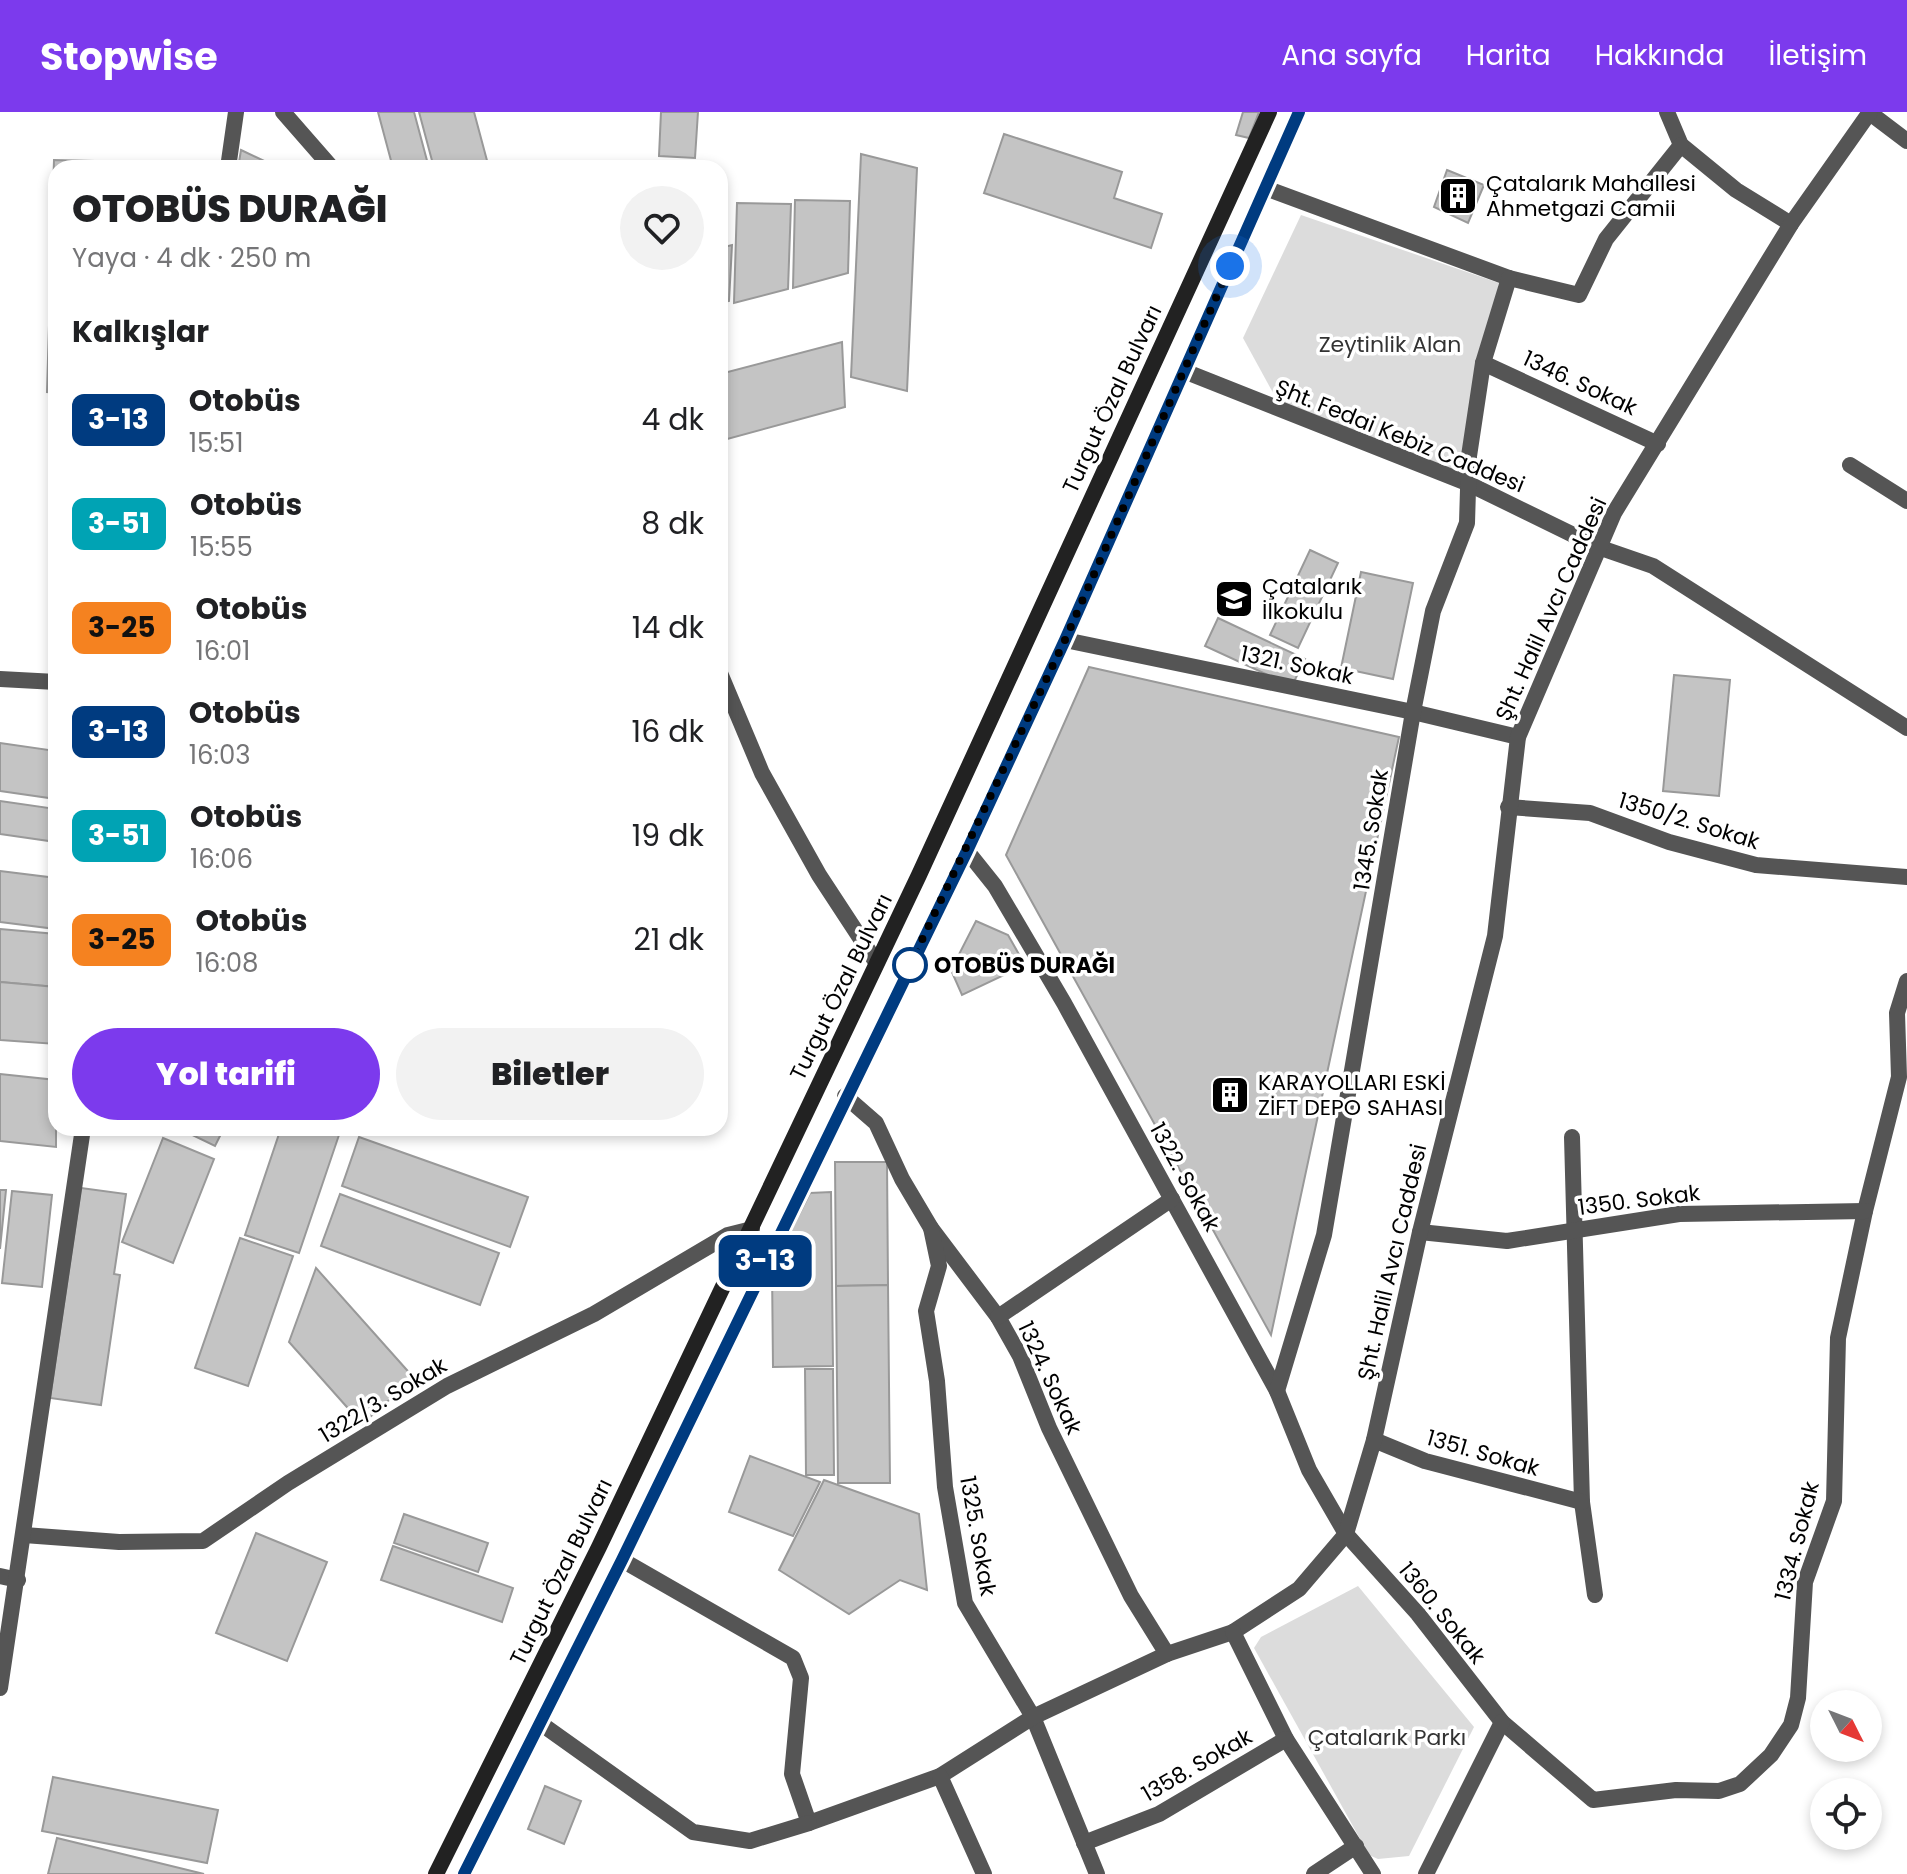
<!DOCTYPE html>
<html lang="tr">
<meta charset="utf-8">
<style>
body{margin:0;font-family:Poppins,sans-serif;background:#f2f2f2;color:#202124;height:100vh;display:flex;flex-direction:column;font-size:30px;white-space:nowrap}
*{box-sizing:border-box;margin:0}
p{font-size:26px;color:#757577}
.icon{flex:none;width:44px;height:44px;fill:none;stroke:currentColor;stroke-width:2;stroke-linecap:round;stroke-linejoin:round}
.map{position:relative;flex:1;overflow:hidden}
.drawer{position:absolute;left:48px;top:48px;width:680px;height:976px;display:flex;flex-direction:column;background:#fff;border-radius:24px;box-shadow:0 4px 12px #0003}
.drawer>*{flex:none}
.badge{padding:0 16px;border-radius:12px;font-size:28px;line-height:52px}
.needle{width:52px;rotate:132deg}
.fabs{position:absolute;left:1810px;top:1578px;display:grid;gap:16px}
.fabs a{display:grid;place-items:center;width:72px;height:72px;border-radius:50%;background:#fff;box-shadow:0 4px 12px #0003;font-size:40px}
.you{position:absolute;width:40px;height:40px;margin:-20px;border:6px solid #fff;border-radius:50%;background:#1a73e8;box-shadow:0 0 0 12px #1a73e833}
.map>.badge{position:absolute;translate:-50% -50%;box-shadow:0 0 0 4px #fff}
h2{padding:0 24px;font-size:30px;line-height:72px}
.round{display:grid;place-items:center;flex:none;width:84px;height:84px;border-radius:42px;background:#f2f2f2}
.overview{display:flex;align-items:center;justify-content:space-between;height:136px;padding:0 24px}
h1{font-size:38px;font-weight:800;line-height:60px}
.action{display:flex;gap:16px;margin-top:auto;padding:16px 24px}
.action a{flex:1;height:92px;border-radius:48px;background:#7c3aed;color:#fff;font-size:32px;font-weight:800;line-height:92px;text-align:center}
.action a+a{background:#f2f2f2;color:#202124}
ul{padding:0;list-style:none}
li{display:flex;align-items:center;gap:24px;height:104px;padding:0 24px}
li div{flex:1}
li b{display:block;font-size:30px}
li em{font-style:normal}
li .badge{min-width:88px;font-weight:700;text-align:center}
header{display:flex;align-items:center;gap:48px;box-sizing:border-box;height:112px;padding:0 40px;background:#7c3aed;color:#fff}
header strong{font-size:38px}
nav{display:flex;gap:44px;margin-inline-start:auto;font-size:28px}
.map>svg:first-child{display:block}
.green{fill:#dcdcdc}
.building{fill:#c4c4c4;stroke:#999;stroke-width:2}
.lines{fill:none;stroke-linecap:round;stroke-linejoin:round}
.street{stroke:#555;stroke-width:16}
.secondary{stroke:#222;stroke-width:16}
.line-casing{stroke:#fff;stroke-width:18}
.line{stroke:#003b80;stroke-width:12}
.walk{stroke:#000;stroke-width:8;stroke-dasharray:0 14.4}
.stop-dot{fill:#fff;stroke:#003b80;stroke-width:4}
.labels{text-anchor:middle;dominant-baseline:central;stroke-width:7;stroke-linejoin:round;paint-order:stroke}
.poi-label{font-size:22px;fill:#000;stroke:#fff;text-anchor:start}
.park-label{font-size:22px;fill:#333;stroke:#fff}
.street-label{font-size:22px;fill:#000;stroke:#fff}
.stop-label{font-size:22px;font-weight:bold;fill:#000;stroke:#fff;text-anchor:start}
</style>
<header>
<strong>Stopwise</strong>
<nav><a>Ana sayfa</a><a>Harita</a><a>Hakkında</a><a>İletişim</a></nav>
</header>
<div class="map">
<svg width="1907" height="1762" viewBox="0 0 1907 1762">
<rect width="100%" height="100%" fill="#fff"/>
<g class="green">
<polygon points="1301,103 1499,171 1458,359 1277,288 1243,226"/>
<polygon points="1358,1474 1474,1615 1409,1744 1378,1747 1369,1743 1254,1536 1261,1525"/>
</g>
<g class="building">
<polygon points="378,0 414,0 429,56 393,56"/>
<polygon points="419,0 474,0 489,56 434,56"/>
<polygon points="661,0 698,0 695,46 659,44"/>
<polygon points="1243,0 1259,0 1249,26 1236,23"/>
<polygon points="1004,22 1122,60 1114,86 1162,102 1151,136 984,81"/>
<polygon points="241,38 279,56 238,56"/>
<polygon points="861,42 917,56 907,279 851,265"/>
<polygon points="54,48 94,49 94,56 56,56 56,281 47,280"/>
<polygon points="1447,58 1484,73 1468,111 1434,95"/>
<polygon points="795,88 850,89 848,161 793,176"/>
<polygon points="737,91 791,92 788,177 734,191"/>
<polygon points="732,133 729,189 720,191 720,136"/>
<polygon points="842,230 845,295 720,329 720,262"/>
<polygon points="1310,438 1338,451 1298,536 1270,523"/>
<polygon points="1361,460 1413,471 1393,567 1341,556"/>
<polygon points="1218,506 1305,547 1292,574 1205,534"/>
<polygon points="1089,555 1399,625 1271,1223 1006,743"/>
<polygon points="1674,563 1730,568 1719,684 1663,679"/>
<polygon points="0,631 56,639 56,687 0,679"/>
<polygon points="0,689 56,697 56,730 0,722"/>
<polygon points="0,759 56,766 56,817 0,810"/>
<polygon points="976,809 1008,823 1025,853 962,883 951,858"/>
<polygon points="0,817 56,822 56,875 0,870"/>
<polygon points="0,870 56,875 56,932 0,928"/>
<polygon points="0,962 56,968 56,1035 0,1029"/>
<polygon points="178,1016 224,1016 215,1034"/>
<polygon points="281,1016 327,1016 340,1020 299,1141 245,1123"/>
<polygon points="359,1025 528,1085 510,1135 342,1074"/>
<polygon points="163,1026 214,1047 173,1151 122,1130"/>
<polygon points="835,1050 887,1050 888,1173 836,1174"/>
<polygon points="81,1076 126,1082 114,1162 120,1163 101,1293 50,1286"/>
<polygon points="0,1078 6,1078 0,1137"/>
<polygon points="12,1079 52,1083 42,1175 2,1171"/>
<polygon points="831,1080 833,1254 773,1255 772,1156 810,1081"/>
<polygon points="340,1082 499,1141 480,1193 321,1134"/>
<polygon points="240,1126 293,1144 248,1274 195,1256"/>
<polygon points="316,1156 414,1266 362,1312 289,1230"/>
<polygon points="888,1173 890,1371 838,1371 836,1174"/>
<polygon points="805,1257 833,1257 834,1363 806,1363"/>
<polygon points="750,1344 820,1370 793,1424 729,1400"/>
<polygon points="824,1368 919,1402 927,1478 900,1468 849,1502 779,1458"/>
<polygon points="404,1402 488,1431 478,1460 394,1431"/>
<polygon points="256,1421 327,1450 287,1549 216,1521"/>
<polygon points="393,1434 513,1476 502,1510 381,1468"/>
<polygon points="53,1665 218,1698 207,1751 42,1719"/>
<polygon points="545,1674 581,1689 564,1732 528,1717"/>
<polygon points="57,1726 204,1762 48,1762"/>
</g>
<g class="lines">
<g class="street">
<polyline points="283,0 332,56"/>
<polyline points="1667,0 1681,33 1736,78 1791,112"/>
<polyline points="1870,1 1907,29"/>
<polyline points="228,56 236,0"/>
<polyline points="1265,76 1509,166 1579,183 1606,127 1681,33"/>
<polyline points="1483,251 1658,332"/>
<polyline points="1184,259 1467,371 1598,435 1653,454 1907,616"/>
<polyline points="1850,353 1907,389"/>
<polyline points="1065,528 1413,600 1518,625"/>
<polyline points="720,561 762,661 819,763 876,850"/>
<polyline points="0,567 56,570"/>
<polyline points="1508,695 1590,701 1669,730 1756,753 1907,765"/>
<polyline points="967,739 995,774 1064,891 1277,1279 1309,1358 1346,1422 1418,1502 1502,1610 1593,1688 1676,1678 1719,1679 1740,1672 1771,1643 1791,1613 1798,1586 1805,1470 1834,1389 1838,1226 1865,1099 1899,965 1897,901 1907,869"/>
<polyline points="845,984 876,1011 902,1067 931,1116 998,1205 1020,1244 1049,1316 1131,1484 1167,1542"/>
<polyline points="1572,1025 1582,1390 1595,1483"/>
<polyline points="931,1116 939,1154 926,1199 937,1269 945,1375 965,1491 1033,1605 1097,1762"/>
<polyline points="1420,1120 1507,1129 1679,1102 1865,1099"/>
<polyline points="998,1205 1172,1087"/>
<polyline points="1277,1279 1324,1123 1413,600 1433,499 1467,411 1469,344 1483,251 1509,166"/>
<polyline points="1374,1328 1425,1349 1582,1390"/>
<polyline points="24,1423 119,1430 203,1429 288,1371 447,1274 594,1202 728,1123 752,1117"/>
<polyline points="622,1448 793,1546 801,1566 792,1662 809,1711 940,1664 1033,1605 1167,1542 1233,1520 1299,1477 1346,1422 1374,1328 1420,1120 1495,824 1518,625 1614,401 1791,112 1870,0"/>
<polyline points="0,1464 18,1468"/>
<polyline points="1233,1520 1286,1627 1373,1762"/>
<polyline points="0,1576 83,1016"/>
<polyline points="540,1611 693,1720 750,1729 809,1711"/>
<polyline points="940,1664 984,1762"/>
<polyline points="1084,1731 1159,1702 1286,1627"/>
<polyline points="1314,1762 1356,1734"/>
<polyline points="1426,1762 1502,1610"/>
</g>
<g class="secondary">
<polyline points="436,1762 599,1435 919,763 1269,0"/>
<polyline points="464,1762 622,1448 967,739 1065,528 1299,0"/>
</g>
</g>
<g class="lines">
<g class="line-casing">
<polyline id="line" points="464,1762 622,1448 967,739 1065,528 1299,0"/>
</g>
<use href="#line" class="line"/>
<polyline class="walk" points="910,853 1065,528 1230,154"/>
</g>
<defs>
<g id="building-square" transform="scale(2)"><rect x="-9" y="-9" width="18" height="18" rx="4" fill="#000" stroke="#fff"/><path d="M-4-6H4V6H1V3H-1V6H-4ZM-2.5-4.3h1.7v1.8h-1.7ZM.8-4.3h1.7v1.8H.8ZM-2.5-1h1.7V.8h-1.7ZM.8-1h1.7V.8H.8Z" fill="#fff"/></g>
<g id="school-square" transform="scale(2)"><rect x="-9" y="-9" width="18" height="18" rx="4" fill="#000" stroke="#fff"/><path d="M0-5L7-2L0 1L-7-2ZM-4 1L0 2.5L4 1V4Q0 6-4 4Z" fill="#fff"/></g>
</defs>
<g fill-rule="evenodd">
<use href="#building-square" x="1458" y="84"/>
<use href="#school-square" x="1234" y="487"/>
<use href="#building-square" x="1230" y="983"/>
</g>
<circle class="stop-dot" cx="910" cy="853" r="16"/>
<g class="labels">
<g class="poi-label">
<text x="1486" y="71">Çatalarık Mahallesi<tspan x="1486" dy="25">Ahmetgazi Camii</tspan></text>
<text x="1262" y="474">Çatalarık<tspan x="1262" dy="25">İlkokulu</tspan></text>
<text x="1258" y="970">KARAYOLLARI ESKİ<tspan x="1258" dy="25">ZİFT DEPO SAHASI</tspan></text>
</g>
<g class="park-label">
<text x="1390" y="232">Zeytinlik Alan</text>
<text x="1387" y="1625">Çatalarık Parkı</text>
</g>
<g class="street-label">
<text transform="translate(1580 271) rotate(25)">1346. Sokak</text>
<text transform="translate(1112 287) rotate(-65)">Turgut Özal Bulvarı</text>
<text transform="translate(1400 324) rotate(22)">Şht. Fedai Kebiz Caddesi</text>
<text transform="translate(1551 497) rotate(-66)">Şht. Halil Avcı Caddesi</text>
<text transform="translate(1297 553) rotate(12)">1321. Sokak</text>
<text transform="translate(1689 709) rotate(17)">1350/2. Sokak</text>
<text transform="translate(1371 718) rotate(-81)">1345. Sokak</text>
<text transform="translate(841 875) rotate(-64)">Turgut Özal Bulvarı</text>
<text transform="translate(1185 1065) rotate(61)">1322. Sokak</text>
<text transform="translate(1639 1088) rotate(-7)">1350. Sokak</text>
<text transform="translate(1392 1150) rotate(-77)">Şht. Halil Avcı Caddesi</text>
<text transform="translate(1050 1266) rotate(65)">1324. Sokak</text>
<text transform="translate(383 1288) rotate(-31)">1322/3. Sokak</text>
<text transform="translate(1483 1341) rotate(16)">1351. Sokak</text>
<text transform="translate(978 1424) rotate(80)">1325. Sokak</text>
<text transform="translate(1797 1429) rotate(-76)">1334. Sokak</text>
<text transform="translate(561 1460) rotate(-64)">Turgut Özal Bulvarı</text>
<text transform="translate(1442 1501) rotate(51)">1360. Sokak</text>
<text transform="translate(1197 1653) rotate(-30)">1358. Sokak</text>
</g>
<g class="stop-label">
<text x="934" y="853">OTOBÜS DURAĞI</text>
</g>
</g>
</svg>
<div class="fabs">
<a><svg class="needle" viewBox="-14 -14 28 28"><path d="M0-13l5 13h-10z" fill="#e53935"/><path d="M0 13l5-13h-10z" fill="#757577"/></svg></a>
<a><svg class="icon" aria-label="locate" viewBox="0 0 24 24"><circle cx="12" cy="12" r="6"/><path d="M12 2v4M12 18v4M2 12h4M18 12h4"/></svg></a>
</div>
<div class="you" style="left:1230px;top:154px"></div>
<b class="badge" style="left:765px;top:1149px;background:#003b80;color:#fff">3-13</b>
<section class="drawer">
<div class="overview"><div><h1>OTOBÜS DURAĞI</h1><p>Yaya · 4 dk · 250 m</p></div><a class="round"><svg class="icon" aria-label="heart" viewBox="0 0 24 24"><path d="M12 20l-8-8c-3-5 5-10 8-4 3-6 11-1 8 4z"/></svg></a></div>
<h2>Kalkışlar</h2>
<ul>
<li><span class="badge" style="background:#003b80;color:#fff">3-13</span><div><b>Otobüs</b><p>15:51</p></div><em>4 dk</em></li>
<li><span class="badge" style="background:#00a3b4;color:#fff">3-51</span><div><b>Otobüs</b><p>15:55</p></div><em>8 dk</em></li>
<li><span class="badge" style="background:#f58220;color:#111">3-25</span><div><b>Otobüs</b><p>16:01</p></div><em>14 dk</em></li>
<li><span class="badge" style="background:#003b80;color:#fff">3-13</span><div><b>Otobüs</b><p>16:03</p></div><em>16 dk</em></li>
<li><span class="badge" style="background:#00a3b4;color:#fff">3-51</span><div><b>Otobüs</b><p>16:06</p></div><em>19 dk</em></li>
<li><span class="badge" style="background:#f58220;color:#111">3-25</span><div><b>Otobüs</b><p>16:08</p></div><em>21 dk</em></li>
</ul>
<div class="action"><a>Yol tarifi</a><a>Biletler</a></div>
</section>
</div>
